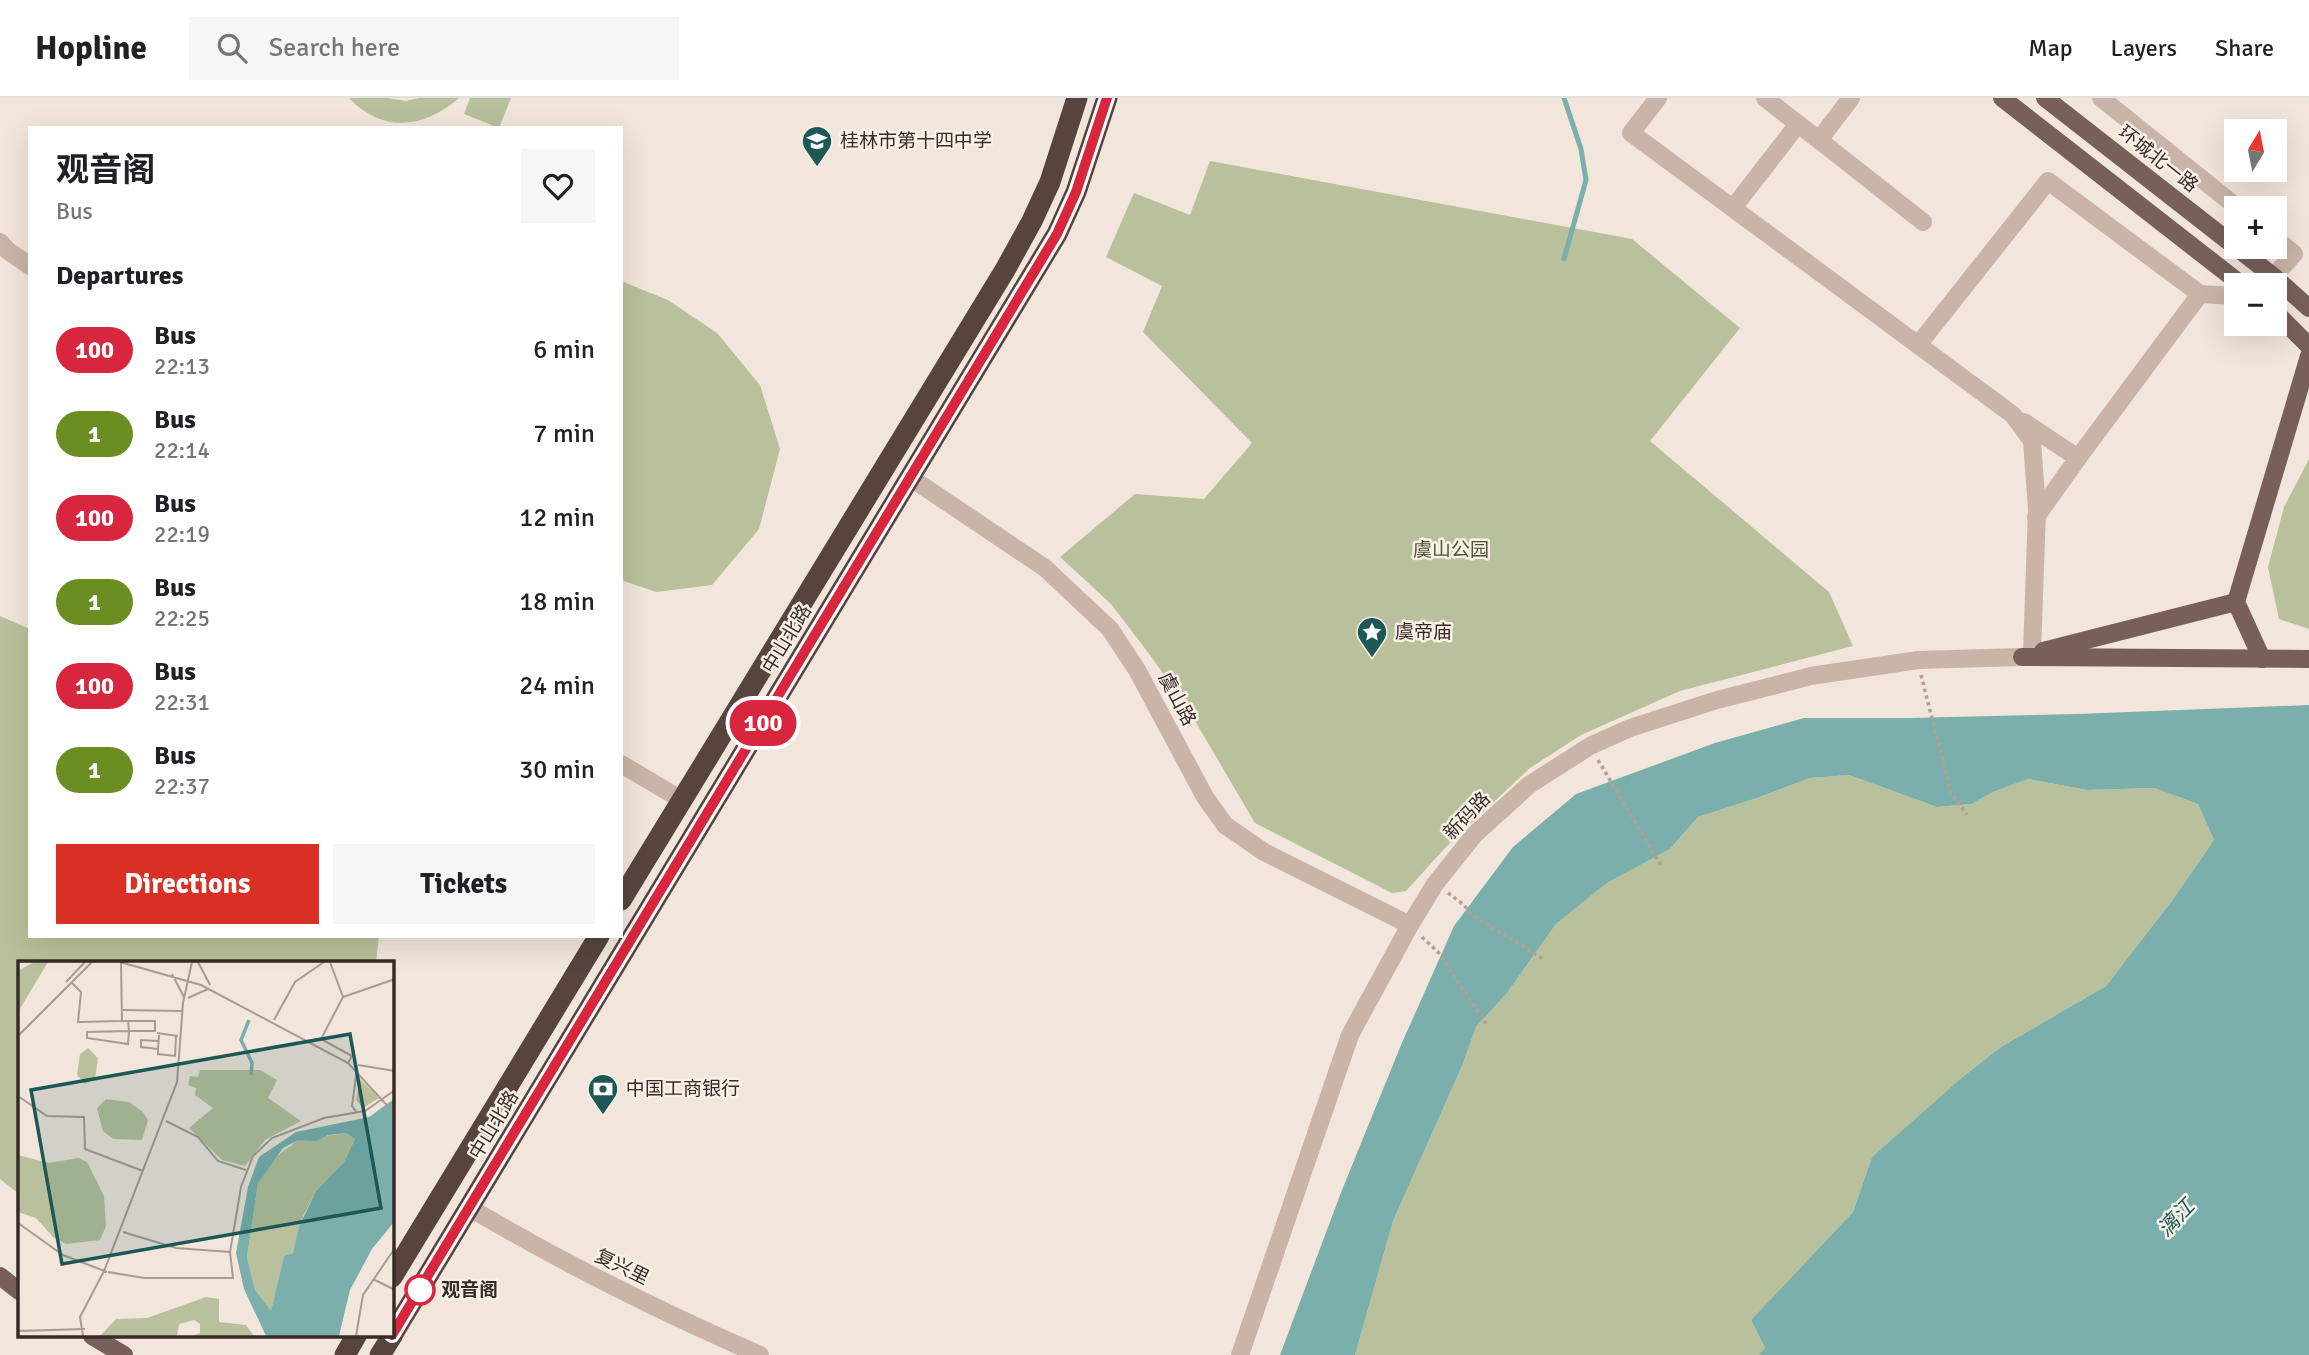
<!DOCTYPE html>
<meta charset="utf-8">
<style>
body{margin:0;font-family:Signika,"Noto Sans SC",sans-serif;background:#f6f6f6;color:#202124;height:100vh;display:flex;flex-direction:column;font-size:26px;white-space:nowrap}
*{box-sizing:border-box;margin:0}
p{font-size:23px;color:#757577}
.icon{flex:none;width:38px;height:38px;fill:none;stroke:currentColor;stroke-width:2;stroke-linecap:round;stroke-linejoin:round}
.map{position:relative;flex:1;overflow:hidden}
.details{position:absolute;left:28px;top:28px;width:595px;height:812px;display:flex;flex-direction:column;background:#fff;border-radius:0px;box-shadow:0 7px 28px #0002}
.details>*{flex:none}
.badge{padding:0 14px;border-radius:23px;font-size:24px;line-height:46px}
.needle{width:46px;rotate:10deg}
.controls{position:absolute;left:2224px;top:21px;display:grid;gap:14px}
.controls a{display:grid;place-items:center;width:63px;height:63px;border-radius:0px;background:#fff;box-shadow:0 7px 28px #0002;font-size:35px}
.map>.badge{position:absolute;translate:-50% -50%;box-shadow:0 0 0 4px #fff}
h2{padding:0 28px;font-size:26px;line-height:63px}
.round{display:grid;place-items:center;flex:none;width:74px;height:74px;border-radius:0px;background:#f6f6f6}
.overview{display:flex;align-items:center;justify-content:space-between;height:119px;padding:0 28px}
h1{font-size:33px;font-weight:700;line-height:52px}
.button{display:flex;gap:14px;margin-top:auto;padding:14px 28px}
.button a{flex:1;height:80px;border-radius:0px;background:#d93025;color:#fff;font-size:28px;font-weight:700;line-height:80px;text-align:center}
.button a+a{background:#f6f6f6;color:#202124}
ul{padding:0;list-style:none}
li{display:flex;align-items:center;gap:21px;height:84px;padding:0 28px}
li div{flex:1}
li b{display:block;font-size:26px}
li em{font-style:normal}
li .badge{min-width:77px;font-weight:700;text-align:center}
header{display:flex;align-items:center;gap:42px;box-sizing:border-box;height:98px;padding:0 35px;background:#fff;border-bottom:2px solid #e0e0e0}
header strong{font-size:33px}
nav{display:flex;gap:38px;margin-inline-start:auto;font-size:24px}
.search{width:490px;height:63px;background:#f6f6f6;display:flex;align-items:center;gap:18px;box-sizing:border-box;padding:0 24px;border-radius:0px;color:#757577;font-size:26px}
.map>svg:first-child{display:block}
.green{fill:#b8c19b}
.water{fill:#7aafac}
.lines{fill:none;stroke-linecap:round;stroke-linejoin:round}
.stream{stroke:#7aafac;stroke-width:5}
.path{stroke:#b69e92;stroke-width:3.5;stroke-dasharray:3.5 3.5;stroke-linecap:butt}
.minor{stroke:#cab4a7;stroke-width:18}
.major{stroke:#786059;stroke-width:18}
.highway{stroke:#57443f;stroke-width:21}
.line-casing{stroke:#fff;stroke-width:16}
.line{stroke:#d7263d;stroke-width:10}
.stop-dot{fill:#fff;stroke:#d7263d;stroke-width:3.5}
.labels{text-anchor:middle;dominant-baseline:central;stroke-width:5;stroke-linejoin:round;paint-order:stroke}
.poi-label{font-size:19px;fill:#372b28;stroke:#f9f0e8;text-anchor:start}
.street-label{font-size:19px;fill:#372b28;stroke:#f9f0e8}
.park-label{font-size:19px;fill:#4a552c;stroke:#f9f0e8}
.stop-label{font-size:19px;font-weight:bold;fill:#372b28;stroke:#f9f0e8;text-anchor:start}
.water-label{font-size:21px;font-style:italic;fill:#1d5856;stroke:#f9f0e8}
.inset-river{fill:none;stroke:#7aafac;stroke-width:3.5}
.inset-road{fill:none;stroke:#a79b93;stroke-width:2}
.view{fill:#1d5856;fill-opacity:0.15;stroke:#1d5856;stroke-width:3.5}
.inset-edge{fill:none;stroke:#372b28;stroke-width:3.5}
</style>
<header>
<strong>Hopline</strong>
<div class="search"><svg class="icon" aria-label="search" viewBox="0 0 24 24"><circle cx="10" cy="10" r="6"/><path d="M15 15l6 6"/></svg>Search here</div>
<nav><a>Map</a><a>Layers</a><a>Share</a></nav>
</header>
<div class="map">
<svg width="2309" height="1257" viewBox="0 0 2309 1257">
<rect width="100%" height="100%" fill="#f2e5db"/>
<g class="green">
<path d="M349,0H388L406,3L419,0H459C424,31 382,35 349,0Z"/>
<polygon points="470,0 511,0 499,30 464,16"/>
<polygon points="1210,63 1632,141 1740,230 1650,343 1829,494 1853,548 1680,593 1581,637 1530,670 1446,749 1406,793 1392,795 1255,725 1188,611 1150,557 1111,506 1060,459 1135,396 1204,401 1252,345 1143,234 1162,188 1106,159 1134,95 1190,117"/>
<polygon points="621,183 668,202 717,235 760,287 780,351 759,431 712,487 656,494 621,482"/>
<polygon points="2309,361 2309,531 2279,521 2268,469 2284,409"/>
<polygon points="0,518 30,531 30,838 379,838 376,865 19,865 19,1096 0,1081"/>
<polygon points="1849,677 1937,709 1971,706 1993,694 2028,681 2087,692 2154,690 2198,706 2214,742 2174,800 2106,888 2001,949 1960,981 1872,1059 1853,1114 1751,1222 1765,1250 1759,1257 1355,1257 1393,1123 1462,968 1476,929 1507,895 1556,826 1607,785 1670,751 1698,719 1757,700 1810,680"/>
</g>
<polygon class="water" points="2309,607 2309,1257 1759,1257 1765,1250 1751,1222 1853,1114 1872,1059 1960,981 2001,949 2106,888 2174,800 2214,742 2198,706 2154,690 2087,692 2028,681 1993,694 1971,706 1937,709 1849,677 1810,680 1757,700 1698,719 1670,751 1607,785 1556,826 1507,895 1476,929 1462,968 1393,1123 1355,1257 1280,1257 1342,1092 1401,947 1454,828 1513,749 1576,696 1715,645 1804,620 1910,620 2078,616"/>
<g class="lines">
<polyline class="stream" points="1564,161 1586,82 1581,51 1564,0"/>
<g class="path">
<polyline points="1921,577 1951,695 1967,717"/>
<polyline points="1598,662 1662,769"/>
<polyline points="1448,795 1464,807 1472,817 1543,861"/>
<polyline points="1422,839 1438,854 1487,927"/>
</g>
<g class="minor">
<polyline points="1658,0 1631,35 2013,317 2032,343 2037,411 2032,555"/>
<polyline points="2101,0 2238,110"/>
<polyline points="1798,26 1819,42 1851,0"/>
<polyline points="1819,42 1923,124"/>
<polyline points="1733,110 1798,26 1765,0"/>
<polyline points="0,144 7,152 30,168"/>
<polyline points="2266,187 2294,156 2275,140"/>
<polyline points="2200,196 2236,198"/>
<polyline points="1918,247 2048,83 2200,196 2078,360"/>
<polyline points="2024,324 2078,360 2036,419"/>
<polyline points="911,380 1045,470 1110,531 1137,572 1205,699 1225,727 1264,754 1410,827"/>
<polyline points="621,666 682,702"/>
<path d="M470,1110C563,1165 661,1214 760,1257"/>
<polyline points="1240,1257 1350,937 1410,827 1435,786 1475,736 1529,687 1590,648 1630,630 1717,602 1811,578 1918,562 2022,559"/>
</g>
<g class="major">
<polyline points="2002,0 2242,187"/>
<polyline points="2045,0 2273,178 2309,210"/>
<polyline points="2275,214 2309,248"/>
<polyline points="2043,553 2236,504"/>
<polyline points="2022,559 2309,561"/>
<polyline points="2262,561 2236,504 2309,258"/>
<polyline points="0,1178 19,1193"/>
<polyline points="92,1238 124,1257"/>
</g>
<g class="highway">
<polyline points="621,802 1005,172 1032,123 1050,84 1077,0"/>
<polyline points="392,1179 599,838"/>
<polyline points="392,1237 1057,136 1076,94 1107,0"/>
<polyline points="345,1257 356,1238"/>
<polyline points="380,1257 392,1238"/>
</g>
</g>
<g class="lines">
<g class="line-casing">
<polyline id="line" points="392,1237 1057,136 1076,94 1107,0"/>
</g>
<use href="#line" class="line"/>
</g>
<defs>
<g id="school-pin" transform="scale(1.575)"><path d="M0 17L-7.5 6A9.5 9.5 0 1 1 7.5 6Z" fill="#1d5856" stroke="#f9f0e8"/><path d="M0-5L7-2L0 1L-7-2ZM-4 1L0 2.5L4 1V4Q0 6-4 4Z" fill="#fff"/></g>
<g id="sight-pin" transform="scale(1.575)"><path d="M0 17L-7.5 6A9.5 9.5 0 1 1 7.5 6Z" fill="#1d5856" stroke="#f9f0e8"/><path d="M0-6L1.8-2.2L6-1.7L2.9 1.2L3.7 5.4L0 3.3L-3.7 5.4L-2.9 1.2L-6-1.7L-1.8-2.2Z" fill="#fff"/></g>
<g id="bank-pin" transform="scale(1.575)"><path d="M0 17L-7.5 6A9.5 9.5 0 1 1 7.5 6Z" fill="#1d5856" stroke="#f9f0e8"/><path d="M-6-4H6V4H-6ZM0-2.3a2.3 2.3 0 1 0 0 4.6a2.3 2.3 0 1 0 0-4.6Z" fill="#fff"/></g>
</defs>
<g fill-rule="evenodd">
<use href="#school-pin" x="817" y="43"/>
<use href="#sight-pin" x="1372" y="534"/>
<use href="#bank-pin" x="603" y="991"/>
</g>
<circle class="stop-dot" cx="420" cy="1192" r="14"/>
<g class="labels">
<g class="poi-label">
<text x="840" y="43">桂林市第十四中学</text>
<text x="1395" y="534">虞帝庙</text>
<text x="626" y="991">中国工商银行</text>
</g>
<g class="street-label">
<text transform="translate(2158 61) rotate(38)">环城北一路</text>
<text transform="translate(787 541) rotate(-59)">中山北路</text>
<text transform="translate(1177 601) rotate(62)">虞山路</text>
<text transform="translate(1467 718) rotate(-46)">新码路</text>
<text transform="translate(494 1027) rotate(-59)">中山北路</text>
<text transform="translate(622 1169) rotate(26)">复兴里</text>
</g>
<g class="park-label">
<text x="1451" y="452">虞山公园</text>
</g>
<g class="stop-label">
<text x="441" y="1192">观音阁</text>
</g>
<g class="water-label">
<text transform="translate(2176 1120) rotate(-46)">漓江</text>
</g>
</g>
<g transform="translate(18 863)">
<rect width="376" height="376" fill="#f2e5db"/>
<path d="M16,1H30L0,51V10ZM70,87L80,97L77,118L67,123L59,114L62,93ZM182,109H242L259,119L250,137L283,160L247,179L227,205L204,199L171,167L195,147L177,134L178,127L170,124L172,115L180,116ZM342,118L361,137L345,147L338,139ZM88,138L111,141L125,151L130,159L124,179L95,178L85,170L79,147ZM328,172L337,178L326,201L298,230L285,255L275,292L266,295L253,351L237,329L229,296L240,222L254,199L280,179ZM0,194L31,202L60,197L69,201L86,235L88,265L82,279L48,283L35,276L18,257L0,251ZM188,336L201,338V361L228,364L236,375H174L182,372V363L176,359L161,363L159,375H82L98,358L129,357Z" fill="#b8c19b"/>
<path d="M376,138V261L354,288L332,329L321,375H248L226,328L218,292L230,226L241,196L278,171L351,156ZM310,174L328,172L337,178L326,201L298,230L281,266L275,292L266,295L253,350L237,329L229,296L240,222L265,187L280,179L298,180Z" fill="#7aafac" fill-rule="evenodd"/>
<path class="inset-river" d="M231,59L223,79L234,102L233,114"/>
<path class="inset-road" d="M102,1L183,24L330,102L377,153M180,1L192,24M312,1L325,36M154,13L166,36M48,21L67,1M54,22L63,31L60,61L104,60L103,1M170,37L190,28M105,49L164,50M256,59L277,21L306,1M104,60H137V70H111L69,71V77L110,83L111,70L110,60M139,72L160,75M0,75L74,1M140,80L123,79V86L140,88L141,74M140,88V93L157,95L158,75M330,102L334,95L303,78L325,36L377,18M340,104L377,110M339,108L334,145L339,152M0,135L29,155L66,156L67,188L125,210M306,157L347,150L377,129M148,160L180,176L200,200L228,209M0,262L45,294L89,311M105,271L158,287L212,291M90,311L126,317H215L212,291L223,226L235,195L254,177L306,157M355,318L377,329M0,370L67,368M65,375L62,356L86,310L159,121L165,42L174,1M338,375L345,334L377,287"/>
<path class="view" d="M332,73L363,247L44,303L13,129Z"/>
<rect width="376" height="376" class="inset-edge"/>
</g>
</svg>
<div class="controls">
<a><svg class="needle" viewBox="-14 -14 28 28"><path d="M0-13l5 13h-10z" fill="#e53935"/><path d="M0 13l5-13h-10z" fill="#757577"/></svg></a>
<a>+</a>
<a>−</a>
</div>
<b class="badge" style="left:763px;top:625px;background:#d7263d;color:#fff">100</b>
<section class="details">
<div class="overview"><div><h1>观音阁</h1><p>Bus</p></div><a class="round"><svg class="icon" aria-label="heart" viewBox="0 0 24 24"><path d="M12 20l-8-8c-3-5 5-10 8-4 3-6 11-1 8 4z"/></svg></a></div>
<h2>Departures</h2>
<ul>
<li><span class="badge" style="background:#d7263d;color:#fff">100</span><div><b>Bus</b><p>22:13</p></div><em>6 min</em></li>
<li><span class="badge" style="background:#6b8e23;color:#fff">1</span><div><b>Bus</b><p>22:14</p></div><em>7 min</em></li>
<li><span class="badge" style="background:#d7263d;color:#fff">100</span><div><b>Bus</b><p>22:19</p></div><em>12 min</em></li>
<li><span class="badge" style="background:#6b8e23;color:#fff">1</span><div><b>Bus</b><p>22:25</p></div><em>18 min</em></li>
<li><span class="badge" style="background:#d7263d;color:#fff">100</span><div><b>Bus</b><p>22:31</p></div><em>24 min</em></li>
<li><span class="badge" style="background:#6b8e23;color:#fff">1</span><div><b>Bus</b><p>22:37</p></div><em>30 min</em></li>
</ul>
<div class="button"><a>Directions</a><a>Tickets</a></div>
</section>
</div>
